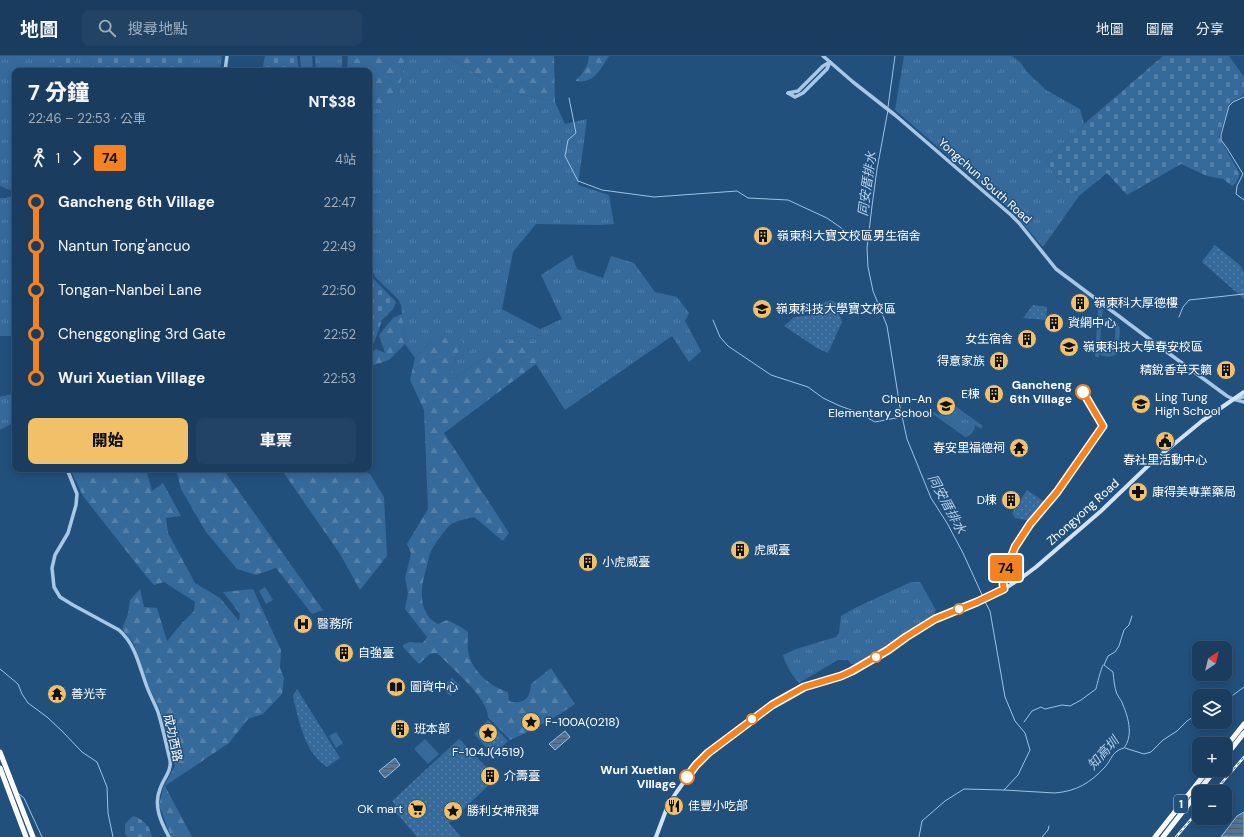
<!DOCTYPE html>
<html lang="zh-TW">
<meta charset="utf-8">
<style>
body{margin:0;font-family:"DM Sans","Noto Sans TC",sans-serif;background:#234364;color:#f1f3f6;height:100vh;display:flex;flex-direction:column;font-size:15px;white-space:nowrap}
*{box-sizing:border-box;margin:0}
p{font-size:13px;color:#9fadbc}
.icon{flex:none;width:22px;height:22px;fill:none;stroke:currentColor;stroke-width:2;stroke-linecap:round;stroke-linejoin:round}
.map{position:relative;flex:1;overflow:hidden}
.side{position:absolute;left:12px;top:12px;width:360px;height:404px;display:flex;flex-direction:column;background:#1a3c5e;border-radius:8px;box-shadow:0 2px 10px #0003,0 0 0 1px #385673}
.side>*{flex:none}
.badge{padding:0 8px;border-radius:3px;font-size:14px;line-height:26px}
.needle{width:26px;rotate:35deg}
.controls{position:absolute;left:1192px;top:585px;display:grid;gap:8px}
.controls a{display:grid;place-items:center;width:40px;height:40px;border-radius:8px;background:#1a3c5e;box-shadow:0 2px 10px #0003,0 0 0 1px #385673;font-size:20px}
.map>.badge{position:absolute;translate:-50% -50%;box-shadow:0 0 0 2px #fff}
.legs{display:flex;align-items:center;gap:6px;height:44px;padding:0 16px;font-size:13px}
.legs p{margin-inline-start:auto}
.summary{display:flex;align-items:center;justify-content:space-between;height:68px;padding:0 16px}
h1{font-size:22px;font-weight:800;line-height:30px}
.button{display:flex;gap:8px;margin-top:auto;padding:8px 16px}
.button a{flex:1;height:46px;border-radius:8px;background:#f1c169;color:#111;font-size:16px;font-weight:800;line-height:46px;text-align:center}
.button a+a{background:#234364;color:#f1f3f6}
ul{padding:0 16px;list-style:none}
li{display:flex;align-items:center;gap:14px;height:44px;font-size:15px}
li i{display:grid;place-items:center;width:6px;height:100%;margin:0 5px;background:currentColor}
li i::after{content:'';width:10px;height:10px;margin:-5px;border:3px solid;border-radius:50%;background:#1a3c5e}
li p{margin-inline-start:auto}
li:first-child i{background:linear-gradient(#0000 50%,currentColor 0)}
li:last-child i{background:linear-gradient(currentColor 50%,#0000 0)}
header{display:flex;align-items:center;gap:24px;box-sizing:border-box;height:56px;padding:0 20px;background:#1a3c5e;border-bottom:1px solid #385673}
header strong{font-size:19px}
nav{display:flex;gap:22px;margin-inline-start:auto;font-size:14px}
.search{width:280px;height:36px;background:#234364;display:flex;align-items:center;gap:10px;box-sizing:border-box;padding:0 14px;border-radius:8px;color:#9fadbc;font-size:15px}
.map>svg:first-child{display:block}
.grass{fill:url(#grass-tufts)}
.forest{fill:url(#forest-firs)}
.cemetery{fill:url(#cemetery-stones)}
.park{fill:url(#park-dots)}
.pitch{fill:#366a9b;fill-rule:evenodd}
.water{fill:url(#water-rules);stroke:#9bc3e7}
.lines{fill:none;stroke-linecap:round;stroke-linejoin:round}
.stream{stroke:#9bc3e7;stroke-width:1}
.tertiary{stroke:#a7c7e6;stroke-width:3.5}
.secondary{stroke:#d1e3f5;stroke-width:4}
.motorway{stroke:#fff;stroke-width:5}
.rail-casing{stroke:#fff;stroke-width:2.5}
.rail{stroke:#22507d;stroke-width:1;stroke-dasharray:3;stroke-linecap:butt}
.line-1-casing{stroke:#fff;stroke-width:9}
.line-1{stroke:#f58220;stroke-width:6}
.stop-1-dot{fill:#fff;stroke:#f58220;stroke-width:2}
.labels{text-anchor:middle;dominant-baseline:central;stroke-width:3;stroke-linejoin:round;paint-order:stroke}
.shield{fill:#22507d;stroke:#bdcad8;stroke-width:1}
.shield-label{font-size:11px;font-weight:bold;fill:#fff}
.street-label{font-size:12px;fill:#fff;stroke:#22507d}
.poi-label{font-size:12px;fill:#fff;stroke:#22507d;text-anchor:start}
.stop-label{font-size:12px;font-weight:bold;fill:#fff;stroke:#22507d;text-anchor:end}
.water-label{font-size:13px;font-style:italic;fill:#b2d1ee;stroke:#22507d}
</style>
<header>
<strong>地圖</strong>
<div class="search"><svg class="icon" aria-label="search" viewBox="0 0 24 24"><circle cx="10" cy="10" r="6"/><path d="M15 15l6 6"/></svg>搜尋地點</div>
<nav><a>地圖</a><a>圖層</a><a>分享</a></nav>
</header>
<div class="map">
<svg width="1244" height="781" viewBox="0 0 1244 781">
<defs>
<pattern id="grass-tufts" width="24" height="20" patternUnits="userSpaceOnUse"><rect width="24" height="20" fill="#366a9b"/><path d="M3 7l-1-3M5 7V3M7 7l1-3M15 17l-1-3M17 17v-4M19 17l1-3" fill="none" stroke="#5480aa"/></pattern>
<pattern id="forest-firs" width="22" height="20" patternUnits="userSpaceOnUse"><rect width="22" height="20" fill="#366a9b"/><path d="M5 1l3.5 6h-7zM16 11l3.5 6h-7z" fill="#5480aa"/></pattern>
<pattern id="cemetery-stones" width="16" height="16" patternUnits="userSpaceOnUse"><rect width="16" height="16" fill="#366a9b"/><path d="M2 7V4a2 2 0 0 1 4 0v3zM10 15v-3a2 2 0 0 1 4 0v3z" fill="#5480aa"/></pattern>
<pattern id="park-dots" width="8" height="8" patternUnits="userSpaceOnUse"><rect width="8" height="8" fill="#366a9b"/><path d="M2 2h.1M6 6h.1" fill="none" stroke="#5480aa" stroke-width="1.8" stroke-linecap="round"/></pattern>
<pattern id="water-rules" width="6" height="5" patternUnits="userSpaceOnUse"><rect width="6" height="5" fill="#547596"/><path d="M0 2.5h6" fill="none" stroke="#505e6d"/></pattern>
</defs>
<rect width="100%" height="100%" fill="#22507d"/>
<g class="grass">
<polygon points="0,0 52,0 53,7 58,15 15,15 15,136 0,130"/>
<polygon points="77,0 83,0 90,3 93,15 72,15 71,12"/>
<polygon points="189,0 222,0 220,15 185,15"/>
<polygon points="300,0 312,0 313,15 301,15"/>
<polygon points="315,0 342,0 342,15 316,15"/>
<polygon points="406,0 446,0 503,34 555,46 565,68 587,63 578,129 609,139 614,168 599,169 536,168 513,196 502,253 540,273 562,263 541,219 572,199 577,213 603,222 611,200 634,207 655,236 677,241 689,257 685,265 701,295 689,306 672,280 565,354 536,308 536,287 517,280 453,323 449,321 462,286 432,284 415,302 405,288 401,249 398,243 375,221 369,207 369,52 396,50"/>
<polygon points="904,0 1012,0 1021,7 1026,15 1046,34 1080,53 1084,68 1046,105 1057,121 1079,140 1043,191 1013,156 895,54"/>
<polygon points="15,138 15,280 0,280 0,142 6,142"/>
<polygon points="15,337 15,366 0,374 0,341"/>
<polygon points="950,352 970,365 971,369 970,374 966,376 963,376 944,363 944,356 946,353"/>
<path d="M911,526H920L936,554L933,561L856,608H851L848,604H838L799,627C792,619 786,610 783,599L796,593L836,581L839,577L841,560L855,552Z"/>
</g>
<g class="forest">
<polygon points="348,0 406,0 396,51 369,52 369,15 347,15"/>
<polygon points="446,0 554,0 555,46 503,34"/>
<path d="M589,0H609C600,13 595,28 576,25V24C583,18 588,10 589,0Z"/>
<polygon points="402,258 405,288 389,304 369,311 369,298 376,293 385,297 379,279 393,262"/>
<path d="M457,280L462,286L449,321L453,323L517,280L536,287V308L444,377L509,477L503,485L474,461C468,462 452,466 449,470C443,476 435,488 431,495C429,500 428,505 427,510C421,529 416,557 438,568L447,564L461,571L468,576C468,582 467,589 468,595C471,614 490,631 508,636L509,645C513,647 515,646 519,646C529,644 530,637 531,628L551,612L575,648C554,662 533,674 510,684L488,661C488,642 451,611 437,597L430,598L419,608L403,591V589L409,586L423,587L427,581L405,553L408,537L405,522L408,510L411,497L407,488L428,453L424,354L410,324L415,302L432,284Z"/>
<polygon points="70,413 146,413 152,435 163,427 181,460 166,462 168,477 195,527 220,542 239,565 240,558 223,536 253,533 281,594 280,612 284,622 282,638 263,658 248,663 229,687 165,730 192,781 171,781 159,749 163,732 175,710 159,651 147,628 134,588 122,573 128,558 130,544 140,533 144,551 157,552 167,585 182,567 194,555 195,546 164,526 154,529 146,520 83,440"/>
<polygon points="176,413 223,413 323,554 312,558 276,512 256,519 237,513 206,476 181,433"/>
<polygon points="281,413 358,413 370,418 384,441 387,500 360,534 340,498"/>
</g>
<g class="cemetery">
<polygon points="52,0 77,0 71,12 72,15 58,15 53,7"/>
<polygon points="83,0 189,0 185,15 93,15 90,3"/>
<polygon points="265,0 297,0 299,15 262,15"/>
<polygon points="1163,0 1229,0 1244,21 1244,36 1242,40 1232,46 1229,49 1219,81 1240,118 1236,127 1232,130 1223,123 1207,120 1181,108 1127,139 1107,117 1079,140 1057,121 1046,105 1084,68"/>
<polygon points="369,214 373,222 396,246 393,253 382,264 374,287 369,291"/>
<path d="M133,760C143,763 150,770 152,781H127L125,778V768Z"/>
</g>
<g class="park">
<polygon points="1215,189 1240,209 1242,213 1244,216 1244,243 1203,207 1202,205"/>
<polygon points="831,244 836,247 842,266 828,297 817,292 784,270 794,261 811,259 811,251"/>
<polygon points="1033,249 1047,251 1046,264 1023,262"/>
<polygon points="1027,434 1046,447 1032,465 1015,462 1012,457"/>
<path d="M297,633L340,702L327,711C323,708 318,704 315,700C303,686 297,658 293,640Z"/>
<polygon points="488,664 508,685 493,699 474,678"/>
<polygon points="459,683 489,714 483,720 490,728 449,767 461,781 417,781 394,754 395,751 394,747 392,745"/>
</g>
<g class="pitch">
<path d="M1098,253H1103L1102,263L1110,262C1113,264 1116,265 1118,268C1121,273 1120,278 1119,284C1119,287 1120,291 1119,294C1116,302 1106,302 1099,298V301H1095ZM1108,266C1110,267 1113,268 1114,270C1117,274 1114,293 1111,296C1106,299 1103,296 1100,292L1101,271L1105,268Z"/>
<path d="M944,342L983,370L981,373L975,369C975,375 971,380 965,381L933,358L934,356L939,359L942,351L947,349L942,345ZM950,352L970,365L971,369L970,374L966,376H963L944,363V356L946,353Z"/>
<polygon points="265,531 273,544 266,548 259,535"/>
<polygon points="452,622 460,630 450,640 442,631"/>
<polygon points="336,676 343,687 336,692 329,680"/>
<polygon points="425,683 439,698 428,708 414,693"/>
</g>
<g class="water">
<polygon points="565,675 570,681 555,694 549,688"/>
<polygon points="395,702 400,709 385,722 379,715"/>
<polygon points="1244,756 1244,781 1221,781 1237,760"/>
</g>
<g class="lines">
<g class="stream">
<polyline points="1244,41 1233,46 1229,50 1221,79 1221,84 1227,92 1243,118 1237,130 1236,138 1244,144"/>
<polyline points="569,42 576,77 568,84 565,100 578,125 602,134 654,141 737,135 748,142 788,144 827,162 847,176 869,179"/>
<polyline points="888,51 895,0"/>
<polyline points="888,54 877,113 872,150 867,192 868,211 873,235 887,270 900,351 907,383 931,442 947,467 963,497 983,541"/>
<polyline points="1179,261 1183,251 1189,244 1244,238"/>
<polyline points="713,264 720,281 728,290 771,319 808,331 823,342 840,350 857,356 875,366 901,361"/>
<polyline points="984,544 990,555 1005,641 1015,665 1025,677 1030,694 1018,719 1004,734"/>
<polyline points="0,613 18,628 22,638 28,647 47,661 62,675 82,696 97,706 107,731 108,757 113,781"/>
<polyline points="1225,645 1244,631"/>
<path d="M1024,666L1032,655L1041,651L1045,653L1062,649L1070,650L1081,644L1096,633C1097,628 1101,613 1103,609"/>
<polyline points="1125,692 1144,698 1151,696 1163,684 1177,675 1187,665 1199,657"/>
<polyline points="19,738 24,742 42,781"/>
<path d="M919,781L922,765L945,745L964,733L1004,734L1055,737C1077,735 1090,727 1105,711C1112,703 1112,695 1124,692C1133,680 1129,663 1123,649C1122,645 1119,642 1117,638C1114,631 1114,623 1113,616L1104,609L1108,600L1115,596L1119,590L1124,574L1129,569L1132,560"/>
<polyline points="1042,781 1048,774 1049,770"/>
</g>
<g class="tertiary">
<polyline points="823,0 853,26 895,59 1011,159 1019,167 1056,213 1156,288 1227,340 1233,343 1244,346"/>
<polyline points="225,15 227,0"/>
<polyline points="788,37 795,41 803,37 827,13 830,6"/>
<polyline points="788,37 798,35 823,10 830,6"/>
<polyline points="1236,342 1244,341"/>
<path d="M67,413L77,438L76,449L68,477L55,499L52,512L54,531L60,541L73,549L119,574C136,589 139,610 147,631C150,639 155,648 158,656C163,672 166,688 170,704C172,715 163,723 160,733C153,750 161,766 169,781"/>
</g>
<polyline class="secondary" points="656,781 668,749 676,737 696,709 715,691 772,649 799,634 841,620 852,615 888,594 906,581 935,563 979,545 1004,533 1020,523 1036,511 1101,455 1151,407 1202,365 1244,336"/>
<g class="motorway">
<polyline points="1225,692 1244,668"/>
<polyline points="0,696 33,781"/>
<polyline points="1225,701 1244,677"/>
<polyline points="0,712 26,781"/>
<polyline points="1155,781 1208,714"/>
<polyline points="1163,781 1215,714"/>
</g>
<g class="rail-casing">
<g id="rail">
<polyline points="1214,736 1244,701"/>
<polyline points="1176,781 1199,754"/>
</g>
</g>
<use href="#rail" class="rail"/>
</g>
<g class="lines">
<g class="line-1-casing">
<polyline id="line-1" points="687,721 696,709 708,697 772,649 804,631 841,620 852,615 888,594 906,581 935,563 977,546 1004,533 1003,528 1005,517 1015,491 1030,468 1057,436 1103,370 1083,336"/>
</g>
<use href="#line-1" class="line-1"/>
</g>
<defs>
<g id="building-disc" transform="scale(1)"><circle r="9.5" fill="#f1c169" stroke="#22507d"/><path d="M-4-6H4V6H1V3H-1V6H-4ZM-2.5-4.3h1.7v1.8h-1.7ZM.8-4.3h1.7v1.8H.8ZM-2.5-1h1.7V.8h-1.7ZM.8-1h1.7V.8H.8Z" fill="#111"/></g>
<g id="university-disc" transform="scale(1)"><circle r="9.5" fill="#f1c169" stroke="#22507d"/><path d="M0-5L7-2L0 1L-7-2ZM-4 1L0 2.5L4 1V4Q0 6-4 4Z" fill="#111"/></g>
<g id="school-disc" transform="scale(1)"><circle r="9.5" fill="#f1c169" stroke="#22507d"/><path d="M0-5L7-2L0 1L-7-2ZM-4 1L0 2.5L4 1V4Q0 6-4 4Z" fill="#111"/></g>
<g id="civic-disc" transform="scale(1)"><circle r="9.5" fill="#f1c169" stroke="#22507d"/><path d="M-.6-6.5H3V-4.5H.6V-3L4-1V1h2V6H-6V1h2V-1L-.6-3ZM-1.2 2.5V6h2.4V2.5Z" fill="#111"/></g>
<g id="temple-disc" transform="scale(1)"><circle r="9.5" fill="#f1c169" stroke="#22507d"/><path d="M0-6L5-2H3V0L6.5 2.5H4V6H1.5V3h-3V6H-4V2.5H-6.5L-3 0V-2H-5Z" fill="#111"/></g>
<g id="pharmacy-disc" transform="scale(1)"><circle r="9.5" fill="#f1c169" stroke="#22507d"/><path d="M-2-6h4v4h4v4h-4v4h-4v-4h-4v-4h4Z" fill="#111"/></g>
<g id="hospital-disc" transform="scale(1)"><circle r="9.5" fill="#f1c169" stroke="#22507d"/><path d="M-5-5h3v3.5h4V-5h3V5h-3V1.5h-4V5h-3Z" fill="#111"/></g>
<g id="library-disc" transform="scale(1)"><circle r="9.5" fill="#f1c169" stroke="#22507d"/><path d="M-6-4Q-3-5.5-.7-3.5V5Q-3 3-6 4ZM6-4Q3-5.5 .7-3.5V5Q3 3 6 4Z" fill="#111"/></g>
<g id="sight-disc" transform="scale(1)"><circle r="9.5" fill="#f1c169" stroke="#22507d"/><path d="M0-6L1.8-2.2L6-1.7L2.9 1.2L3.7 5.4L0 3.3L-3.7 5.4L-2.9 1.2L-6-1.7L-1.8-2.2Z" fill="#111"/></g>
<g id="restaurant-disc" transform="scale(1)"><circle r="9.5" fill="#f1c169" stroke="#22507d"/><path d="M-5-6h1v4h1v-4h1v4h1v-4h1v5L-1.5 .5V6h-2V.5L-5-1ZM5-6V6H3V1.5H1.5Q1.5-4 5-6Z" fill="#111"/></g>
<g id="supermarket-disc" transform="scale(1)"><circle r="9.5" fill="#f1c169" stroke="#22507d"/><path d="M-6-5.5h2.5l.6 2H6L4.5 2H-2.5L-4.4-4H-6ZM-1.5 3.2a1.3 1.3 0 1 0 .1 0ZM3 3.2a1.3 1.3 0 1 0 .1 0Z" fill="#111"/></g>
</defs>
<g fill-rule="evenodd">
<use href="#building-disc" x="763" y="180"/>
<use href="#building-disc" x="1080" y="247"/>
<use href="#university-disc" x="762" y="253"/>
<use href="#building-disc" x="1054" y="267"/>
<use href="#building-disc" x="1027" y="283"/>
<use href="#university-disc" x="1069" y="291"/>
<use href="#building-disc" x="999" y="305"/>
<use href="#building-disc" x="1226" y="314"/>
<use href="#building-disc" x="994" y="338"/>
<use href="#school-disc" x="1141" y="348"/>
<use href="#school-disc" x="946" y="350"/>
<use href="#civic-disc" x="1165" y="385"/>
<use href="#temple-disc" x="1019" y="392"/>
<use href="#pharmacy-disc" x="1138" y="436"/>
<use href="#building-disc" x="1011" y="444"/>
<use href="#building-disc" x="740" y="494"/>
<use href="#building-disc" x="588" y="506"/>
<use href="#hospital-disc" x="303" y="568"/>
<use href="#building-disc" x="344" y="597"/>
<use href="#library-disc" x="396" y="631"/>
<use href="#temple-disc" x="57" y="638"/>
<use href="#sight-disc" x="531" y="666"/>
<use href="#building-disc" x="400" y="673"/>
<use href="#sight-disc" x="488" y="677"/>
<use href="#building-disc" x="490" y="720"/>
<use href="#restaurant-disc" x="674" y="750"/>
<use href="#supermarket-disc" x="417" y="753"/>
<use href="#sight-disc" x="453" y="755"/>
</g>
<g class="stop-1-dot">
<circle cx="1083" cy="336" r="7"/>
<circle cx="959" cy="553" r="5"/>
<circle cx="876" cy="601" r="5"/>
<circle cx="752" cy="663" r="5"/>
<circle cx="687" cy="721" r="7"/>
</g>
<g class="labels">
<rect class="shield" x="1174" y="739" width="14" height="18" rx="3"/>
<g class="shield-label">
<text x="1181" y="748">1</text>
</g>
<g class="street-label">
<text transform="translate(985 125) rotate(42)">Yongchun South Road</text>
<text transform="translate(1083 456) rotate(-42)">Zhongyong Road</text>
<text transform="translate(173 682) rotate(78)">成功西路</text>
</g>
<g class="poi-label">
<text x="777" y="180">嶺東科大寶文校區男生宿舍</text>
<text x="1094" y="247">嶺東科大厚德樓</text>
<text x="776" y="253">嶺東科技大學寶文校區</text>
<text x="1068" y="267">資網中心</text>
<text x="1013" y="283" text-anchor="end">女生宿舍</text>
<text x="1083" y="291">嶺東科技大學春安校區</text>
<text x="985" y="305" text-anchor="end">得意家族</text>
<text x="1212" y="314" text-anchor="end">精銳香草天籟</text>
<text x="980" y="338" text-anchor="end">E棟</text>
<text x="1155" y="341">Ling Tung<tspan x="1155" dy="14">High School</tspan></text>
<text x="932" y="343" text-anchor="end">Chun-An<tspan x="932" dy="14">Elementary School</tspan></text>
<text x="1005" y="392" text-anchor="end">春安里福德祠</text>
<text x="1165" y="404" text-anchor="middle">春社里活動中心</text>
<text x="1152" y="436">康得美專業藥局</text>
<text x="997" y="444" text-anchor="end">D棟</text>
<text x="754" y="494">虎威臺</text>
<text x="602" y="506">小虎威臺</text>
<text x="317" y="568">醫務所</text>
<text x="358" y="597">自強臺</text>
<text x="410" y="631">圖資中心</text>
<text x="71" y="638">善光寺</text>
<text x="545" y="666">F-100A(0218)</text>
<text x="414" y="673">班本部</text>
<text x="488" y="696" text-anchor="middle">F-104J(4519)</text>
<text x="504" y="720">介壽臺</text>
<text x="688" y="750">佳豐小吃部</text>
<text x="403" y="753" text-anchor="end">OK mart</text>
<text x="467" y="755">勝利女神飛彈</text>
</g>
<g class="stop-label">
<text x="1072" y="329">Gancheng<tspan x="1072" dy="14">6th Village</tspan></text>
<text x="676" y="714">Wuri Xuetian<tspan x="676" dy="14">Village</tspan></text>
</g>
<g class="water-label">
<text transform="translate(867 128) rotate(-82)">同安厝排水</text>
<text transform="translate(947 448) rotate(62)">同安厝排水</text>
<text transform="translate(1103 697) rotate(-48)">知高圳</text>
</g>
</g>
</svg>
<div class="controls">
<a><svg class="needle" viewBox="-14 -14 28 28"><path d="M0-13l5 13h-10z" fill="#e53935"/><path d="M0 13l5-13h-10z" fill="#9fadbc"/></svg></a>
<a><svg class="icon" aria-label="layers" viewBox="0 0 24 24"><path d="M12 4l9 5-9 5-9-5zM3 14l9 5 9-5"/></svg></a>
<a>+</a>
<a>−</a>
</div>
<b class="badge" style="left:1006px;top:512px;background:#f58220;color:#111">74</b>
<section class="side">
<div class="summary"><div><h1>7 分鐘</h1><p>22:46 – 22:53 · 公車</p></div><b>NT$38</b></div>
<div class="legs"><svg class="icon" aria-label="walk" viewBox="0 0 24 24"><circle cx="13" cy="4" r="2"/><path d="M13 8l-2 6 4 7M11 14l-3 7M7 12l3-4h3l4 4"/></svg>1<svg class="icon" aria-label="forward" viewBox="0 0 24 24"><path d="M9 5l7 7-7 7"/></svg><b class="badge" style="background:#f58220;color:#111">74</b><p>4站</p></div>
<ul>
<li><i style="color:#f58220"></i><b>Gancheng 6th Village</b><p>22:47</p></li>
<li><i style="color:#f58220"></i><span>Nantun Tong'ancuo</span><p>22:49</p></li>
<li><i style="color:#f58220"></i><span>Tongan-Nanbei Lane</span><p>22:50</p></li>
<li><i style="color:#f58220"></i><span>Chenggongling 3rd Gate</span><p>22:52</p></li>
<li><i style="color:#f58220"></i><b>Wuri Xuetian Village</b><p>22:53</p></li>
</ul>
<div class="button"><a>開始</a><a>車票</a></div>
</section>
</div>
